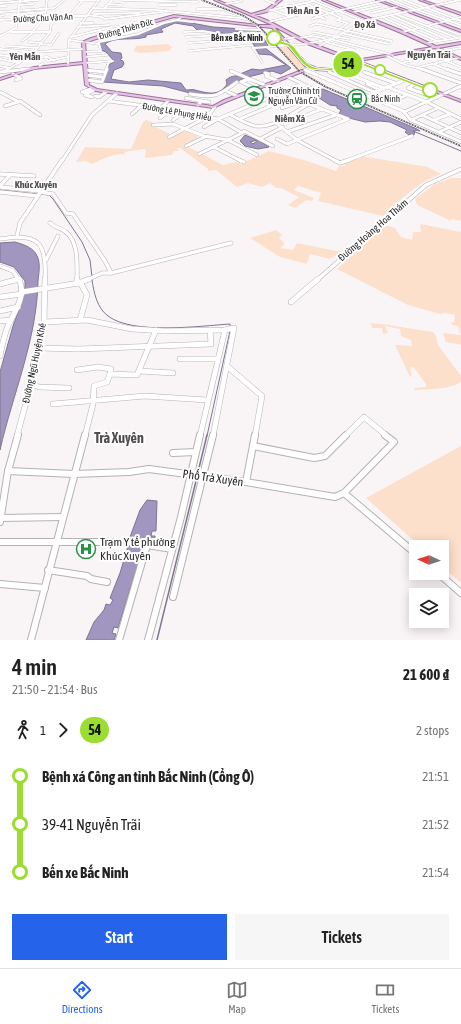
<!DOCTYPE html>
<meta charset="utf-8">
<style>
body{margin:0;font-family:"Asap Condensed",sans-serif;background:#f6f6f6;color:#222;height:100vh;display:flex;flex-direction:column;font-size:15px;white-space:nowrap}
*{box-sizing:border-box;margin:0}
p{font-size:13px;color:#767676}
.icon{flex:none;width:22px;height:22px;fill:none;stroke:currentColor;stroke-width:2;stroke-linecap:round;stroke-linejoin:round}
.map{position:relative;height:640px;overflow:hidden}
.drawer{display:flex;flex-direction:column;background:#fff;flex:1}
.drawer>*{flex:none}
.badge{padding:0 8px;border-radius:13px;font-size:14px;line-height:26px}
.needle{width:26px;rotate:273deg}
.controls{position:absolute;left:409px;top:540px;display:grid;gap:8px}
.controls a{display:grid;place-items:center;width:40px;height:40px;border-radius:0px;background:#fff;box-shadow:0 2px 10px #0003;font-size:20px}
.map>.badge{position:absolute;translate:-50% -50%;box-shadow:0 0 0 2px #fff}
.legs{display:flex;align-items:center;gap:6px;height:44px;padding:0 12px;font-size:13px}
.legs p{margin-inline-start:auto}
.summary{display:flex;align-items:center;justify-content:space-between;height:68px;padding:0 12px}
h1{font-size:22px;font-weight:600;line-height:30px}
.action{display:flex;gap:8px;margin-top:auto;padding:8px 12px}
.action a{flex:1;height:46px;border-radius:0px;background:#2563eb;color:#fff;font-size:16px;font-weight:600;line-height:46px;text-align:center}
.action a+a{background:#f6f6f6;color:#222}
ul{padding:0 12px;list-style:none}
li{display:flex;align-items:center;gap:14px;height:48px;font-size:15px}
li i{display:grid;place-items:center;width:6px;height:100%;margin:0 5px;background:currentColor}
li i::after{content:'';width:10px;height:10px;margin:-5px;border:3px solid;border-radius:50%;background:#fff}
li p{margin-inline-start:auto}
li:first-child i{background:linear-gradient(#0000 50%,currentColor 0)}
li:last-child i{background:linear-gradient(currentColor 50%,#0000 0)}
.tabs{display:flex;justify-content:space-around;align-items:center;height:56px;border-top:1px solid #e0e0e0;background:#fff;font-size:11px;color:#767676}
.tabs a{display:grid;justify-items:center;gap:2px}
.tabs .active{color:#2563eb}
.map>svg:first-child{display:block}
.green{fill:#fde0cb}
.water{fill:#a196c0;stroke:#7e7693}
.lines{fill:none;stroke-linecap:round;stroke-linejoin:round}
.stream-far1{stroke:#7e7693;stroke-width:1}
.stream{stroke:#7e7693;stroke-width:1.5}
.minor-far4-casing{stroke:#b6b2b3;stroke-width:2.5}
.minor-far3-casing{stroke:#b6b2b3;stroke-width:4}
.minor-far2-casing{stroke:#b6b2b3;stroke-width:4.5}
.minor-far1-casing{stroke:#b6b2b3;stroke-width:6}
.minor-casing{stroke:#b6b2b3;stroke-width:8}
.major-casing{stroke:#9b7399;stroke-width:2}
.minor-far4{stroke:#fff;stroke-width:2}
.minor-far3{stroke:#fff;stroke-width:3}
.minor-far2{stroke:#fff;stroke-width:3.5}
.minor-far1{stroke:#fff;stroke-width:5}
.minor{stroke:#fff;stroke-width:6}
.major{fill:#e7c2e6;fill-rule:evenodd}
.rail-casing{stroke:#595757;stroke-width:1.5}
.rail{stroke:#fff;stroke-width:1;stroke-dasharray:1.5;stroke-linecap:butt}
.line-1{fill:#9cdd31;stroke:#fff}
.stop-1-dot{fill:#fff;stroke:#9cdd31;stroke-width:2}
.labels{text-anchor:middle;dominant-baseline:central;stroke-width:4;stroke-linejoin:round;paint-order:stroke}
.far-street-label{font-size:9px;fill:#2b2a2a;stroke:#fff}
.far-stop-label{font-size:9px;font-weight:bold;fill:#2b2a2a;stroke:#fff;text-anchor:end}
.far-poi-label{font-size:9px;fill:#2b2a2a;stroke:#fff;text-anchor:start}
.far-quarter-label{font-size:10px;font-weight:bold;fill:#504d4e;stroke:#fff}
.street-label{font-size:10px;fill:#2b2a2a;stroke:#fff}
.near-street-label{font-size:12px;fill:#2b2a2a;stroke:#fff}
.near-poi-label{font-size:12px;fill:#2b2a2a;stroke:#fff;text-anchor:start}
.near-quarter-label{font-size:14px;font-weight:bold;fill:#504d4e;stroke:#fff}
</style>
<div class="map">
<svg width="461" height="640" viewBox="0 0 461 640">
<rect width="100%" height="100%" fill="#f9f5f6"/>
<g class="green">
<polygon points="168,44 172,47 169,51 140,53 134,51 136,46"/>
<polygon points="289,46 306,66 306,69 300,71 278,47"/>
<path d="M146,120L152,122L156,127L170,134L167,136L170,138L186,131L197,136L198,138L185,145L223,165L236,162L241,164L269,151L304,160L336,171L339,166H345L344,162L361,156L428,167L441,174C418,182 401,199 383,216L318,201L321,193L298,186L294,190L314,198L312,201L306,200L295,208L288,205L299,197L281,188H276L270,183L262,187L248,183L237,187L216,170L208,171V169L180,148H178L179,151H174L172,155L145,158L146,150L143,149L125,152L124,154C113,154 102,159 92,164L85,161L76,162L85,147L131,149L143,122Z"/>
<polygon points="451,178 461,178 461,221 451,219 451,221 417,205 415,199 435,184"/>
<polygon points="420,224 461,232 461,345 446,342 443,333 461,335 458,326 452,325 451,322 454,323 455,315 445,313 440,314 408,305 337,269 385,225 395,228 401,237 412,240 413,232 421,232"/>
<polygon points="276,230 282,235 279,238 285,244 280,248 293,250 297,243 341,252 330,259 310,254 307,264 280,257 250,238"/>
<path d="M368,323L382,324L433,332L436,336L438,345L461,376V381C453,390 427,389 415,390L414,388L426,387V384L414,368L410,367L412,376L410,377L395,345L412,346L411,340L401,336L400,329L385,326L388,333L383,334L382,328H372L371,324Z"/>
<polygon points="461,446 461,583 442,566 442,547 421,547 366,498"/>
</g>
<g class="water">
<path d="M175,20L213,27L259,30L267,44L268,46L265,48L291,68L281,74L272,71L248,77L240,74L252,69L260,70L286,65L271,55L259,54L252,42L260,40L258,37L260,34L257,31H240L228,34L221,33L197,30L193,26L175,23L161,29L163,32L146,35V37C133,41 115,36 105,44L112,52L121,53L122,58L120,60L123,61L124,64L122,67L114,70L111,79L129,82L148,80L181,83L186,90C189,90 193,89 195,90C207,93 219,97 227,84L226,80C232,75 237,75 244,78L215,96L190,93L163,86L103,82V75L110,64L113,63L114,61L106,52L101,50L99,42L139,34Z"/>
<polygon points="323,89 417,129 420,131 415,130 414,135 409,135 405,132 407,130 390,122 380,121 365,122 341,116 339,114 341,110 337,108 337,106 330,105 316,96 319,90"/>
<polygon points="245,135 257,140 250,142 253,144 258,140 269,147 258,149 245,146 240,141"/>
<path d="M15,242C22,244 32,247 36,254C41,262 39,271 38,281C37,339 13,393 0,450V372L13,326L24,296L25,286V281L14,267L0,262V243Z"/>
<polygon points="147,500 157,501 156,531 152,531 151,536 155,536 155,542 145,541 118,628 114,627 112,633 116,634 114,640 86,640 94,622 104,610 106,604 110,605 113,600 110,598 120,573 128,546 132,546 133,541 129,540 130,537 140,510"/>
</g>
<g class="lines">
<g class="stream-far1">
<polyline points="413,131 461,151"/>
<polyline points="0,190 36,194"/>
<polyline points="40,194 49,195 53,199 82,242 90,260 92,277"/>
<path d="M92,280C94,293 97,308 108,316C133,335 200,326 230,324V326"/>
<polyline points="207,436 230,331"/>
</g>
<g class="stream">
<polyline points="198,472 207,435"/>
<polyline points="157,640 197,477"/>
</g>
<g class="minor-far4-casing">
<g id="minor-far4">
<polyline points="79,0 98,0"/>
<polyline points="123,0 198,2"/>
<polyline points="265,0 276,4"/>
<polyline points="294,0 297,0"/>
<polyline points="311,0 364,21"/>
<polyline points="391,0 414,9"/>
<polyline points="404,0 422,7"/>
<polyline points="0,3 38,0"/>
<polyline points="305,3 329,13"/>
<polyline points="108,4 121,5"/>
<polyline points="226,4 242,1"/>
<polyline points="19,5 33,4"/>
<polyline points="159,5 176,5"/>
<polyline points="0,6 6,6"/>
<polyline points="288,6 325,19"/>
<polyline points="93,8 156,10 241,18 249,20 258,26"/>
<polyline points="427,8 461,21"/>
<polyline points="53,9 64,0"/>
<polyline points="104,9 112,0"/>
<polyline points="197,9 223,9 243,17"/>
<polyline points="272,10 291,17"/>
<polyline points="418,10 461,25"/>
<polyline points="266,11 314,1"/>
<polyline points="0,12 54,8"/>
<polyline points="354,12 381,6"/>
<polyline points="330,13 341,18 337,20 348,23 341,28"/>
<polyline points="371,13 397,7"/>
<polyline points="18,14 45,12"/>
<polyline points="94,14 140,13"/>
<polyline points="87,15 102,17 105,19 162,12"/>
<polyline points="398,15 458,38"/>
<polyline points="0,16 4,15"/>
<polyline points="69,16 83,0"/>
<polyline points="392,16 446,39"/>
<polyline points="182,17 177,20 193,22"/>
<polyline points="384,18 437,41"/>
<polyline points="312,19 336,11 385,0"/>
<polyline points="0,20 59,16 86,16"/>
<polyline points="132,22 140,25"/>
<polyline points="268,22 306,13"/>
<polyline points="80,23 93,23"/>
<polyline points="124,24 132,28"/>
<polyline points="115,26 127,29"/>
<polyline points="310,26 316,24 322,25 392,41"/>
<polyline points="427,26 461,17"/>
<polyline points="77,27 109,25"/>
<polyline points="441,28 461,35"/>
<polyline points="236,29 260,30 257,26"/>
<polyline points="11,32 49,32"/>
<polyline points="32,32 45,17 47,0"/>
<polyline points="184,32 202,31 214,33"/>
<polyline points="313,32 349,39"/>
<polyline points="402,32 419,28"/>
<polyline points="341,33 389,44"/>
<polyline points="0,36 16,28 20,0"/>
<polyline points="71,37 112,27"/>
<polyline points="186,37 255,33"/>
<polyline points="299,38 311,36 324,38"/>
<polyline points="284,39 297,37"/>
<polyline points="69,40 99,44"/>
<polyline points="22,41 34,32"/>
<polyline points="29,42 41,43"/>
<polyline points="326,42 355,50"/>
<polyline points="188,43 258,38"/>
<polyline points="427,43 458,38"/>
<polyline points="40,44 51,45 59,33"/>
<polyline points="99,44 99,42 138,34 164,23 177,20"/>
<polyline points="7,46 37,48"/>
<polyline points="318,47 364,21 460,0"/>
<polyline points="253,48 262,62"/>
<polyline points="0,49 34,52"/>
<polyline points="189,51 252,45 253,48 306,44 330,39 393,55"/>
<polyline points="414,51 427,58"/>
<polyline points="442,51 461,48"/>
<polyline points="34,52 84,49"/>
<polyline points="84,52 101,51 99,44"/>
<polyline points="0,55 28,59"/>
<polyline points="387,56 406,65 425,70"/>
<polyline points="84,57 107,55"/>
<polyline points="29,58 48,57 54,61"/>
<polyline points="0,59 19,63"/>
<polyline points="46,59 48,61 68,57"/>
<polyline points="446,61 461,67"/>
<polyline points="85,63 113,61"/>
<polyline points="401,63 447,53"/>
<polyline points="433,64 449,70"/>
<polyline points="68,65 69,40 99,0"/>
<polyline points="0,66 10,68"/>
<polyline points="40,67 40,65 43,64 42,63"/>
<polyline points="419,67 458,58"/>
<polyline points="6,70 31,56 50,32 51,25 59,16"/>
<polyline points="20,70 36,68"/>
<polyline points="106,70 109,61"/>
</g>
</g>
<g class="minor-far3-casing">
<g id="minor-far3">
<polyline points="422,69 461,83"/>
<polyline points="446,69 461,74"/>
<polyline points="6,70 8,69"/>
<polyline points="86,70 105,72"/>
<polyline points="305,70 403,111 411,120 461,142"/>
<polyline points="0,72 29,69"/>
<polyline points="329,72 374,92"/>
<polyline points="364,72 395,83"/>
<polyline points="265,73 269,74 266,76 278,81"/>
<polyline points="13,74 21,78 16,80"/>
<polyline points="86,75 102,77"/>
<polyline points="288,77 303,84"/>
<polyline points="356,77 384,88"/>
<polyline points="249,79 241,82 256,89"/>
<polyline points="87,80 102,82 107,69"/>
<polyline points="367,84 380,90"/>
<polyline points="416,84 408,88 436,98"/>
<polyline points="387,87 427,102 461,119"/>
<polyline points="226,91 237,96"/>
<polyline points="0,92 19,102"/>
<polyline points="86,93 82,92 91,89"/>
<polyline points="372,93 405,80"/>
<path d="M190,94C215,98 217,97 237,82"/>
<polyline points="95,96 99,97 106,92"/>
<polyline points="92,97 85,95 94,90"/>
<polyline points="186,98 202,101 198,105"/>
<polyline points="20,101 40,115"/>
<polyline points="108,101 161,108 218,119 242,133 244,131 273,146"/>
<polyline points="202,101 209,102"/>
<polyline points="309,104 348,119"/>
<polyline points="387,104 407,95"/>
<polyline points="5,106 18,102"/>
<polyline points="161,108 168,101"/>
<polyline points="282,108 301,101"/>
<polyline points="404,112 461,86"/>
<polyline points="132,114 141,106"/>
<path d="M229,114C237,118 246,124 255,126C273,129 294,112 309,104L231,71"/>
<polyline points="422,115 461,133"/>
<polyline points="160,118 171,110"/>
<polyline points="240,119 292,97"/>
<polyline points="173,120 184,112"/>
<polyline points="294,120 322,109"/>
<polyline points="411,120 438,108"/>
<polyline points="434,120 450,114"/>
<polyline points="275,122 297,140 336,161"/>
<polyline points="153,125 173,124 204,136 228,140 242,133"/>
<polyline points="204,127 218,119 302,84 311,88"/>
<polyline points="287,132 336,115"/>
<polyline points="439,132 461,122"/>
<polyline points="169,137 207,117 215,107"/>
<polyline points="260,139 283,127"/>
<polyline points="277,139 287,144 348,119"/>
<polyline points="186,146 207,136"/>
<polyline points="214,147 241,161"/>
<polyline points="199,154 228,140 257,155"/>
<polyline points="62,161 92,115 117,93"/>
<polyline points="346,161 412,136"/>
</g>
</g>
<g class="minor-far2-casing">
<g id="minor-far2">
<polyline points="239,160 244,162"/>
<polyline points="334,160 340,163 349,160"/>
<polyline points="0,174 34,176"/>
<polyline points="0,186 10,175"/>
<polyline points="0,187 40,191"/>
<polyline points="0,192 37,196"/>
<polyline points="40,192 53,194 66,213 73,214 105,261 111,273"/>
<path d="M50,223C55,228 61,228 66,232C79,243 77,264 77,280"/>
<polyline points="17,236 20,223 62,160"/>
<path d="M0,239C39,232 47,243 45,280"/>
<polyline points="46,260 58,236"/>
<polyline points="0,266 13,271 19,280"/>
<polyline points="16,280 19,279"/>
<polyline points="87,280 102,273 111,273 231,243"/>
<polyline points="317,280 426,185 461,169"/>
</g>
</g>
<g class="minor-far1-casing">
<g id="minor-far1">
<polyline points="80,282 87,295 80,320"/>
<polyline points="77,283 77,279"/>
<polyline points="0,284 19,279"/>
<polyline points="22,292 79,283 89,279"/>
<polyline points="0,297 22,294"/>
<polyline points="291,302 318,279"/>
<polyline points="0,311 18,307"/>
<polyline points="0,321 11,320"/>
<polyline points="44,322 87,320 132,329 165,331 225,330 234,328 213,436"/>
<polyline points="39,348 79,349 211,344 210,330"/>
<path d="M0,356C2,346 4,335 8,326C15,310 27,296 19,279"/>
<polyline points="180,359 217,359"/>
<polyline points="228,367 262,396 255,436"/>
<polyline points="77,370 98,367 111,369 110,374"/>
<polyline points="139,371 173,373"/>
<polyline points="31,384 39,387 69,388"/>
<polyline points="53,404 145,396 207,400"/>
<polyline points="17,436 31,384 44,322 45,279"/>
<polyline points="85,436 93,404 94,386 107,382 110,374 137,375 156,330"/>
<polyline points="200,436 225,330"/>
<polyline points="345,436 364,417 387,436"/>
</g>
</g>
<g class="minor-casing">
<g id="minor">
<polyline points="253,446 314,458 325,456 346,435"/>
<polyline points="173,453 195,452"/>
<polyline points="8,471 74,474 129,472 149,469 246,482 335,497 344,493 394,442 385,435"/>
<polyline points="246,482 255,435"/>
<polyline points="344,493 416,554"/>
<polyline points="0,518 63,517"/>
<polyline points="0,522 8,471 18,435"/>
<polyline points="0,542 120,542"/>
<polyline points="48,570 87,576 91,579 107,582"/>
<polyline points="438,573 461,593"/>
<polyline points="0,584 45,588"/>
<polyline points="173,597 213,435"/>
<polyline points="31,640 85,435"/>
<polyline points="119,640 147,545 172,549"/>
<polyline points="148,640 181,517 200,435"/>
</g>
</g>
<g class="major-casing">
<g id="major">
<path d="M214,0H217L251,14L265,10L279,0H282L267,12L254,15L269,21L309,42L356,60L432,47L401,33L322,0H325L403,31L436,46L461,42V44L439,48L461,58V60L435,48L359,61L461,100V102L356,62L332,71L317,70L305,66L272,28L174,17L93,40L85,43L89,85L97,89L213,106L224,100L302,70L305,71L226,102L213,108L95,91L85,85L83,64L34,69L0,80V78L34,67L83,62L82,42L91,38L174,15L259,25H272ZM275,28H277L307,44L353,61L332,69L317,68L307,64Z"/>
<polygon points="376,0 379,0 461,30 461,32"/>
<polygon points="419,0 422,0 461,13 461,15"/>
</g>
</g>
<use href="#minor-far4" class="minor-far4"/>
<use href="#minor-far3" class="minor-far3"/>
<use href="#minor-far2" class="minor-far2"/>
<use href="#minor-far1" class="minor-far1"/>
<use href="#minor" class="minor"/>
<use href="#major" class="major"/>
<g class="rail-casing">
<g id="rail">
<polyline points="202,0 244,16 259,26 299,71"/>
<polyline points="302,73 326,87 461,146"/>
</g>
</g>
<use href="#rail" class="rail"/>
</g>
<path class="line-1" d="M273,37H276C280,43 286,41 292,45C297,49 300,57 306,62C320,75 340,65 356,60L433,90L429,91L356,63L332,71L310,69L303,64L288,46L276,43Z"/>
<defs>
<g id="university-ring" transform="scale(1)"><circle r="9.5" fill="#fff" stroke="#299249" stroke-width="1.5"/><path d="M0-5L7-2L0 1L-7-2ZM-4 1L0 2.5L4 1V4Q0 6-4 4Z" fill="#299249"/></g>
<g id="station-ring" transform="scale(1)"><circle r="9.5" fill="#fff" stroke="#299249" stroke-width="1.5"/><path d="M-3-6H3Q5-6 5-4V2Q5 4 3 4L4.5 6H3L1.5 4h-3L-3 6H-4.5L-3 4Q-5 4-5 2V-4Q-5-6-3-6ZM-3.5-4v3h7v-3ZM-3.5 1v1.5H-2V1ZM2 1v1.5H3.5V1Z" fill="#299249"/></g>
<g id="hospital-ring" transform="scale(1)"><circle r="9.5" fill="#fff" stroke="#299249" stroke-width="1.5"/><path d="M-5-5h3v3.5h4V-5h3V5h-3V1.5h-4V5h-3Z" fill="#299249"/></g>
</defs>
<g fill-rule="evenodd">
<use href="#university-ring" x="254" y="96"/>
<use href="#station-ring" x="357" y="99"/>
<use href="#hospital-ring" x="86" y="549"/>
</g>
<g class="stop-1-dot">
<circle cx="274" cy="38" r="7"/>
<circle cx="380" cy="70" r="5"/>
<circle cx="430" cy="90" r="7"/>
</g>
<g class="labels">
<g class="far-street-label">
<text transform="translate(43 18) rotate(-3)">Đường Chu Văn An</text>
<text transform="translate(126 29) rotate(-16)">Đường Thiên Đức</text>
<text transform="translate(177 112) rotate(10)">Đường Lê Phụng Hiểu</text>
</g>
<g class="far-stop-label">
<text x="263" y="38">Bến xe Bắc Ninh</text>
</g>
<g class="far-poi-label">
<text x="268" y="91">Trường Chính trị<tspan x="268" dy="10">Nguyễn Văn Cừ</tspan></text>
<text x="371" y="99">Bắc Ninh</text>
</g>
<g class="far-quarter-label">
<text x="303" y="10">Tiền An 5</text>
<text x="365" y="24">Đọ Xá</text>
<text x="429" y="54">Nguyễn Trãi</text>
<text x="25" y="56">Yên Mẫn</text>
<text x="290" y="118">Niềm Xá</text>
<text x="36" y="184">Khúc Xuyên</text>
</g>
<g class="street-label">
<text transform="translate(373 230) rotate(-41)">Đường Hoàng Hoa Thám</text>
<text transform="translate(34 363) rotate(-78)">Đường Ngũ Huyện Khê</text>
</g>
<g class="near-street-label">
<text transform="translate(213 478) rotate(8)">Phố Trà Xuyên</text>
</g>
<g class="near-poi-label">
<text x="100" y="542">Trạm Y tế phường<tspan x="100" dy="14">Khúc Xuyên</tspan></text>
</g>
<g class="near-quarter-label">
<text x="119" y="438">Trà Xuyên</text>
</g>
</g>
</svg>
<div class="controls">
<a><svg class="needle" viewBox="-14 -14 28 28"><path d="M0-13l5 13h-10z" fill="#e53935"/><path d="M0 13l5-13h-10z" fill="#767676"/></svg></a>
<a><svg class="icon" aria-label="layers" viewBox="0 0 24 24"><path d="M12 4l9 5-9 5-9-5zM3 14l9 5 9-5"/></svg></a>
</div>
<b class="badge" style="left:348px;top:64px;background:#9cdd31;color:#111">54</b>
</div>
<section class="drawer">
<div class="summary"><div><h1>4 min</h1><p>21:50 – 21:54 · Bus</p></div><b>21 600 ₫</b></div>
<div class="legs"><svg class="icon" aria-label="walk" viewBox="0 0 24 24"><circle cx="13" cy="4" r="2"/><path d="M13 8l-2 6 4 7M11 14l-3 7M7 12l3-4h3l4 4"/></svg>1<svg class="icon" aria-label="forward" viewBox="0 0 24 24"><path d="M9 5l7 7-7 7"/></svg><b class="badge" style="background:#9cdd31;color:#111">54</b><p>2 stops</p></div>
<ul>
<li><i style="color:#9cdd31"></i><b>Bệnh xá Công an tỉnh Bắc Ninh (Cổng Ô)</b><p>21:51</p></li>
<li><i style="color:#9cdd31"></i><span>39-41 Nguyễn Trãi</span><p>21:52</p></li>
<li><i style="color:#9cdd31"></i><b>Bến xe Bắc Ninh</b><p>21:54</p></li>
</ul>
<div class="action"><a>Start</a><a>Tickets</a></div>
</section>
<nav class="tabs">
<a class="active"><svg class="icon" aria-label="directions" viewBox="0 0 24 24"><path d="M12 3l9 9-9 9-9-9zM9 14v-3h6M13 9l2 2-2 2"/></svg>Directions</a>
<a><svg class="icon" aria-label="map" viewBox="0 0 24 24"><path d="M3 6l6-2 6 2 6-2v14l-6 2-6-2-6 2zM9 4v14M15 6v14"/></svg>Map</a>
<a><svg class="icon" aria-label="tickets" viewBox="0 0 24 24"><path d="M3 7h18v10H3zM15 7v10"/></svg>Tickets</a>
</nav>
